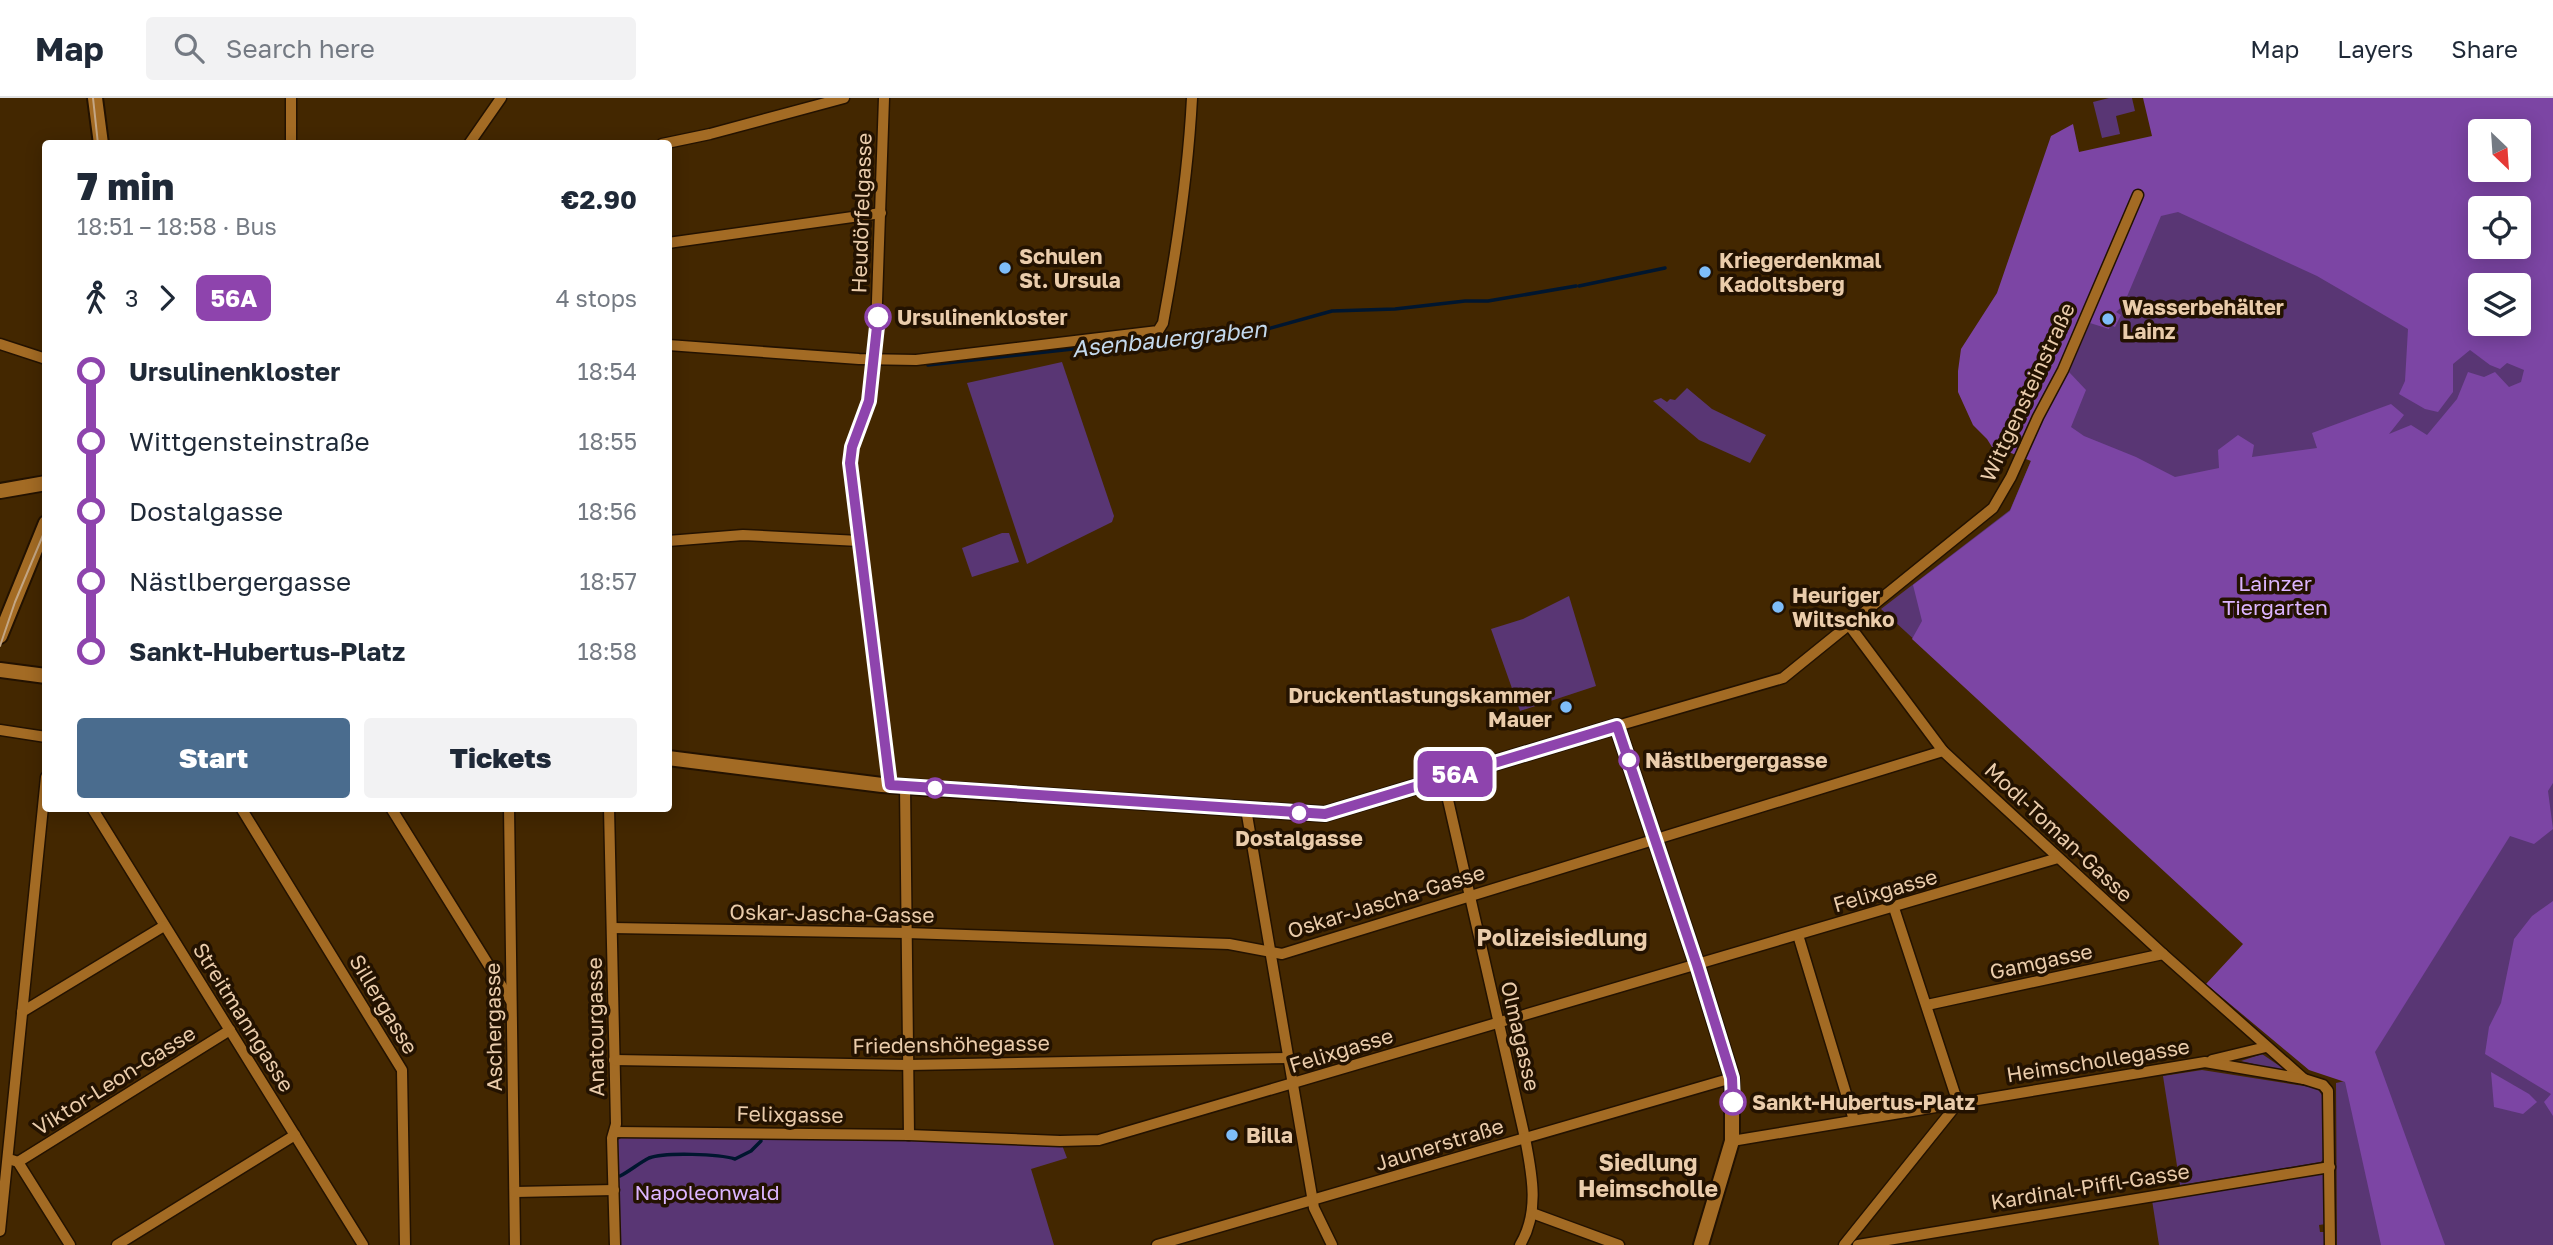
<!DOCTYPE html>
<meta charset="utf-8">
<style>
body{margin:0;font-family:"Golos Text",sans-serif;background:#f2f2f3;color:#1f2937;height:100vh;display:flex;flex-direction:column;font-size:26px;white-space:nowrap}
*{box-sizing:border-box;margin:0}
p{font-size:23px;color:#747a83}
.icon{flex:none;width:38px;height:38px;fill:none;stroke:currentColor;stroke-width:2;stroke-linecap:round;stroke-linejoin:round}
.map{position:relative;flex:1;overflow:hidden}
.details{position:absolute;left:42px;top:42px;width:630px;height:672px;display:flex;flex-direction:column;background:#fff;border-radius:7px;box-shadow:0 4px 18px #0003}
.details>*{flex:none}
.badge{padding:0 14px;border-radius:10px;font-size:24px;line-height:46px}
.needle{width:46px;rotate:155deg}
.tools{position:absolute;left:2468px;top:21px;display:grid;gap:14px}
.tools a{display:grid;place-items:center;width:63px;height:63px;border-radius:7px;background:#fff;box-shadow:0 4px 18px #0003;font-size:35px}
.map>.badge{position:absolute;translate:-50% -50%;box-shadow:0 0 0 4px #fff}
.legs{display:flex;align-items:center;gap:10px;height:77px;padding:0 35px;font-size:23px}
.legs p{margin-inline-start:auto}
.head{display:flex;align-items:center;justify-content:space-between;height:119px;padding:0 35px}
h1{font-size:38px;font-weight:800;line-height:52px}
.cta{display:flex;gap:14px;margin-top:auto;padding:14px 35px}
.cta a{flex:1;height:80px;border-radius:7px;background:#4a6c8e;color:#fff;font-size:28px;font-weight:800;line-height:80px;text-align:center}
.cta a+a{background:#f2f2f3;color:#1f2937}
ul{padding:0 35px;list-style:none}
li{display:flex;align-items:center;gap:24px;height:70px;font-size:26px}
li i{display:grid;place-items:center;width:10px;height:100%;margin:0 9px;background:currentColor}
li i::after{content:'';width:18px;height:18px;margin:-9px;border:5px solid;border-radius:50%;background:#fff}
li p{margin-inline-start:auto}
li:first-child i{background:linear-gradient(#0000 50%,currentColor 0)}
li:last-child i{background:linear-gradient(currentColor 50%,#0000 0)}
header{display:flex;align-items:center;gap:42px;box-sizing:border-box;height:98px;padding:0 35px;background:#fff;border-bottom:2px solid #e0e1e3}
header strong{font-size:33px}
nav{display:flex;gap:38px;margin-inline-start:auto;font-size:24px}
.search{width:490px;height:63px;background:#f2f2f3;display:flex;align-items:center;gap:18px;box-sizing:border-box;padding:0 24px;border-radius:7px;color:#747a83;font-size:26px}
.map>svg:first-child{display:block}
.green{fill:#593674;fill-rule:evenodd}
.forest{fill:#7c45a4;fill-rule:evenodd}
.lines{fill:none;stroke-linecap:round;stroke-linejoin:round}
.stream{stroke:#00162f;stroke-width:3.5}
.street-casing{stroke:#231200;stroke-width:13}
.secondary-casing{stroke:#231200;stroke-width:18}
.street{stroke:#a36b24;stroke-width:10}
.secondary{stroke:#a36b24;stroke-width:14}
.tram{stroke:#c4a684;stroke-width:2}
.line-1-casing{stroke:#fff;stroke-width:16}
.line-1{stroke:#8e44ad;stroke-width:10}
.poi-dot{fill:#7ebdf9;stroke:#231200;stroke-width:2.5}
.stop-1-dot{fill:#fff;stroke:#8e44ad;stroke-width:3.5}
.labels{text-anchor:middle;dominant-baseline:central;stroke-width:7;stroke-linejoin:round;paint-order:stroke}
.street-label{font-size:21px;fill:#eaccab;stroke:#231200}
.poi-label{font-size:21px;font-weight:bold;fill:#eaccab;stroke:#231200;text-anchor:start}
.stop-label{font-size:21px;font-weight:bold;fill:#eaccab;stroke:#231200;text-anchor:start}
.park-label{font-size:21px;fill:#dcb5ff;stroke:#231200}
.water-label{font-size:23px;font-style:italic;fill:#c4d9ed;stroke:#231200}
.neighbourhood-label{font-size:23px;font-weight:bold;fill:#eaccab;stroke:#231200}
</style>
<header>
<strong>Map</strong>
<div class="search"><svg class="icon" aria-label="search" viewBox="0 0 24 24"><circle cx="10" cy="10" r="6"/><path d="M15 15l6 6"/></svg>Search here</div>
<nav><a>Map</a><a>Layers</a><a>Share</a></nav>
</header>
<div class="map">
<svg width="2553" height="1147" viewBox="0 0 2553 1147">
<rect width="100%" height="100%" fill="#432700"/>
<g class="green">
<polygon points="2109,0 2132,0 2135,13 2116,18 2120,36 2102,40 2093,4"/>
<path d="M2553,0V1147H2337L2336,985L2345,983L2317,912L1881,511L2010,412L2153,76ZM2480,33H2518V72H2480ZM2480,110H2518V149H2480ZM2480,187H2518V226H2480Z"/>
<polygon points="1062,264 1114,418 1112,424 1027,466 967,285"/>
<polygon points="1687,290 1712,311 1766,337 1750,365 1699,342 1653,303 1661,300 1667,304 1670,301 1675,302"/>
<polygon points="1002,435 1009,435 1019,464 972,479 962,450"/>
<polygon points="1569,498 1596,588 1520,613 1491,531 1523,521"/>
<polygon points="2262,956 2284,971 2283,973 2241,963"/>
<polygon points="2202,972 2317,990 2324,1000 2325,1059 2321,1064 2180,1087 2163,978"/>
<polygon points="624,1038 1034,1045 1062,1047 1067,1060 1031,1071 1054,1147 619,1147 618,1042"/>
<polygon points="2323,1075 2325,1078 2326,1126 2319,1127 2320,1134 2326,1134 2326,1147 2159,1147 2152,1102"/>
</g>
<g class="forest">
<path d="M2143,0H2553V685L2548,693L2553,731L2534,746L2510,738L2375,954L2445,1147H2381L2345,984L2309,972L2206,886L2243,846L1912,541L1922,523L1913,487L2010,413L2031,363L2011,355L1997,357L1987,341L1973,327L1958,294V273L1961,251L1997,195L2051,38L2073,26L2079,54L2152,38ZM2480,33H2518V72H2480ZM2480,110H2518V149H2480ZM2178,114L2317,178L2408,231L2405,283L2399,296L2425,311L2438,314L2453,294V266L2470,252L2490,267L2500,271L2507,265L2524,272L2521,284L2509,289L2495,274L2484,279L2468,274L2457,301L2427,337L2411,327L2389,336L2404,317L2391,306L2312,335L2317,350L2252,359L2254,347L2238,337L2218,352L2219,370L2175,379L2136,359L2084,338L2071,329L2086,292L2069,274L2090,225L2109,231L2110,227L2115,229L2121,217L2116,214L2123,208L2161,118ZM2480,187H2518V226H2480Z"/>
<polygon points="2553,803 2553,1018 2544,1004 2551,996 2485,956 2489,929 2501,905 2514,841 2532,818"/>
<polygon points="2491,974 2529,996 2537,1004 2523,1016 2494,1009"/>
</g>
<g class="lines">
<g class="stream">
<polyline points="1579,188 1665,170"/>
<polyline points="928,267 1164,241 1204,241 1253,235 1332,213 1395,211 1465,203 1488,203 1576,188"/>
<path d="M620,1078C630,1073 639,1065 649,1060C665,1054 719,1056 735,1061L751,1053L761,1043"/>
</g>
<g class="street-casing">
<g id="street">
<polyline points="884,0 875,261 869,303 852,349 850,365 890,687"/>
<polyline points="291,46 291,0"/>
<polyline points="469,46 501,0"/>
<polyline points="662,46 710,36 844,0"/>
<polyline points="668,145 881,115"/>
<polyline points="0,246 46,261"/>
<path d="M668,247L859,261L916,262L1158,233L1163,225C1177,150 1188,76 1192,0"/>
<polyline points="668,443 743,437 859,443"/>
<polyline points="1849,527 1943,653 2163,856 2304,981"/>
<polyline points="1617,628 1783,580 1993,410 2011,379 2038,319 2063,272 2138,97"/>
<polyline points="0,632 46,639"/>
<path d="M1443,680L1525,1040C1532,1076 1540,1114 1520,1147"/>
<polyline points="905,688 909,1037"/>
<polyline points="92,710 363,1147"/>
<polyline points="241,710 402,972 405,1147"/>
<polyline points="391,710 511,903"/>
<polyline points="509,710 515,1147"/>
<polyline points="609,710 616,1026 612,1040 615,1147"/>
<polyline points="1246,711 1314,1110 1332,1147"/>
<polyline points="612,830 907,835 1229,846 1282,856 1943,653"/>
<polyline points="1798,837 1854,1022"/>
<polyline points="1927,907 2163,856"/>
<polyline points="22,914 164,828"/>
<polyline points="614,962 908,967 1289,960"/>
<polyline points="2212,962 2266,949"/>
<polyline points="615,1034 909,1037 1060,1043 1099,1042 2058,760"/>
<polyline points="1732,1043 2205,964 2304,981 2323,987 2328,993 2330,1147"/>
<polyline points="12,1062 18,1064 70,1147"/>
<polyline points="18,1064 230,932"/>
<polyline points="515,1094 614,1092"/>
<polyline points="1532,1115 1619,1147"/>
<polyline points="0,1133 46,679"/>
<polyline points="117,1147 295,1037"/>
<polyline points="1157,1147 1732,980"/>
<polyline points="1844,1147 1958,1005 1894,810"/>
<polyline points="1858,1147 2330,1069"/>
</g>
</g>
<g class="secondary-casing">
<g id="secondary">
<polyline points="95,0 101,46"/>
<polyline points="0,393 46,385"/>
<polyline points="0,538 46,425"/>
<polyline points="0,572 46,578"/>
<polyline points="668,660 882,687 1325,716 1617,628 1697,867 1732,980 1732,1043 1701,1147"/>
</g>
</g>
<use href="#street" class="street"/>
<use href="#secondary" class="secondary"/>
<g class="tram">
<polyline points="93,0 98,46"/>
<polyline points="0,548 15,504 46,430"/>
</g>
</g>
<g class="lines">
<g class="line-1-casing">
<polyline id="line-1" points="878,219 869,303 852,349 850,365 890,687 1325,716 1617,628 1697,867 1732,980 1733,1004"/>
</g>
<use href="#line-1" class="line-1"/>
</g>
<g class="poi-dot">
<circle cx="1005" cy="170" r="7"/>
<circle cx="1705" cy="174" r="7"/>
<circle cx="2108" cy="221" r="7"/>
<circle cx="1778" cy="509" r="7"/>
<circle cx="1566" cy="609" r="7"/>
<circle cx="1232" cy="1037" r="7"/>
</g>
<g class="stop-1-dot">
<circle cx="878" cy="219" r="12"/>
<circle cx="1629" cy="662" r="9"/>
<circle cx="935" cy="690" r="9"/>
<circle cx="1299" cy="715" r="9"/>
<circle cx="1733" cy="1004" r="12"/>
</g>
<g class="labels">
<g class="street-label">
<text transform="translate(861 115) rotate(-88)">Heudörfelgasse</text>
<text transform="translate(2027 294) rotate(-65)">Wittgensteinstraße</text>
<text transform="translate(2059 734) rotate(43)">Modl-Toman-Gasse</text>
<text transform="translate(1885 792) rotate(-16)">Felixgasse</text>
<text transform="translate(1386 803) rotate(-17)">Oskar-Jascha-Gasse</text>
<text transform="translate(832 815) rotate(1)">Oskar-Jascha-Gasse</text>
<text transform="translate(2041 863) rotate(-12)">Gamgasse</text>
<text transform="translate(384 906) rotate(59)">Sillergasse</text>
<text transform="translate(244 919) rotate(58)">Streitmanngasse</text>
<text transform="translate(493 929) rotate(-91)">Aschergasse</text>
<text transform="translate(595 929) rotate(-91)">Anatourgasse</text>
<text transform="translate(1521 938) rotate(77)">Olmagasse</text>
<text transform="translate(951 946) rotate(-1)">Friedenshöhegasse</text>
<text transform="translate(1341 952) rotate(-17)">Felixgasse</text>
<text transform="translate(2098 962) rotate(-9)">Heimschollegasse</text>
<text transform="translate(114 982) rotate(-32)">Viktor-Leon-Gasse</text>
<text transform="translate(790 1016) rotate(1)">Felixgasse</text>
<text transform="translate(1439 1046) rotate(-17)">Jaunerstraße</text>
<text transform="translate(2090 1088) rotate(-9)">Kardinal-Piffl-Gasse</text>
</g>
<g class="poi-label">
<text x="1019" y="158">Schulen<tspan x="1019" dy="24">St. Ursula</tspan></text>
<text x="1719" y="162">Kriegerdenkmal<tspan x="1719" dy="24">Kadoltsberg</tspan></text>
<text x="2122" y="209">Wasserbehälter<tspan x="2122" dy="24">Lainz</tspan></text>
<text x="1792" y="497">Heuriger<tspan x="1792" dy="24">Wiltschko</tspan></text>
<text x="1552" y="597" text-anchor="end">Druckentlastungskammer<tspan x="1552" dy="24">Mauer</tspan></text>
<text x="1246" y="1037">Billa</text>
</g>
<g class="stop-label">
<text x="897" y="219">Ursulinenkloster</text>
<text x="1645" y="662">Nästlbergergasse</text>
<text x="1299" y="740" text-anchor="middle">Dostalgasse</text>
<text x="1752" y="1004">Sankt-Hubertus-Platz</text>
</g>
<g class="park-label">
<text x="2275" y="485">Lainzer<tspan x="2275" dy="24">Tiergarten</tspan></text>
<text x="707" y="1094">Napoleonwald</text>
</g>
<g class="water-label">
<text transform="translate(1169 240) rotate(-6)">Asenbauergraben</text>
</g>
<g class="neighbourhood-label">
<text x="1562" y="839">Polizeisiedlung</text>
<text x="1648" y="1064">Siedlung<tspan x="1648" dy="26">Heimscholle</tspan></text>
</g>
</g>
</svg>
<div class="tools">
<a><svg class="needle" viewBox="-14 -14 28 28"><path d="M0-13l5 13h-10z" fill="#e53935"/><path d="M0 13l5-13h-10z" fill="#747a83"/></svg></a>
<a><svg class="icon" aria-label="locate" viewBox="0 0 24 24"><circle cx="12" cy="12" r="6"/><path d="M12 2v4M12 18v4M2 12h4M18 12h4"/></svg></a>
<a><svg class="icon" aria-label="layers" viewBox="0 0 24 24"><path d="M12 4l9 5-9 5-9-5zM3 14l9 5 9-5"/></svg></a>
</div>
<b class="badge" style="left:1455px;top:676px;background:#8e44ad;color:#fff">56A</b>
<section class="details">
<div class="head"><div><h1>7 min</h1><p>18:51 – 18:58 · Bus</p></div><b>€2.90</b></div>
<div class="legs"><svg class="icon" aria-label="walk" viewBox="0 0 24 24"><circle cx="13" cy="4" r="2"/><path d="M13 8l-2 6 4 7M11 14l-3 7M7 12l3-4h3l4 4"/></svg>3<svg class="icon" aria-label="forward" viewBox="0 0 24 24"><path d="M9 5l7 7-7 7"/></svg><b class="badge" style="background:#8e44ad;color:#fff">56A</b><p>4 stops</p></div>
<ul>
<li><i style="color:#8e44ad"></i><b>Ursulinenkloster</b><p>18:54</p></li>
<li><i style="color:#8e44ad"></i><span>Wittgensteinstraße</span><p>18:55</p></li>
<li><i style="color:#8e44ad"></i><span>Dostalgasse</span><p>18:56</p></li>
<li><i style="color:#8e44ad"></i><span>Nästlbergergasse</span><p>18:57</p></li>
<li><i style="color:#8e44ad"></i><b>Sankt-Hubertus-Platz</b><p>18:58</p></li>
</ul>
<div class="cta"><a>Start</a><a>Tickets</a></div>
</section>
</div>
